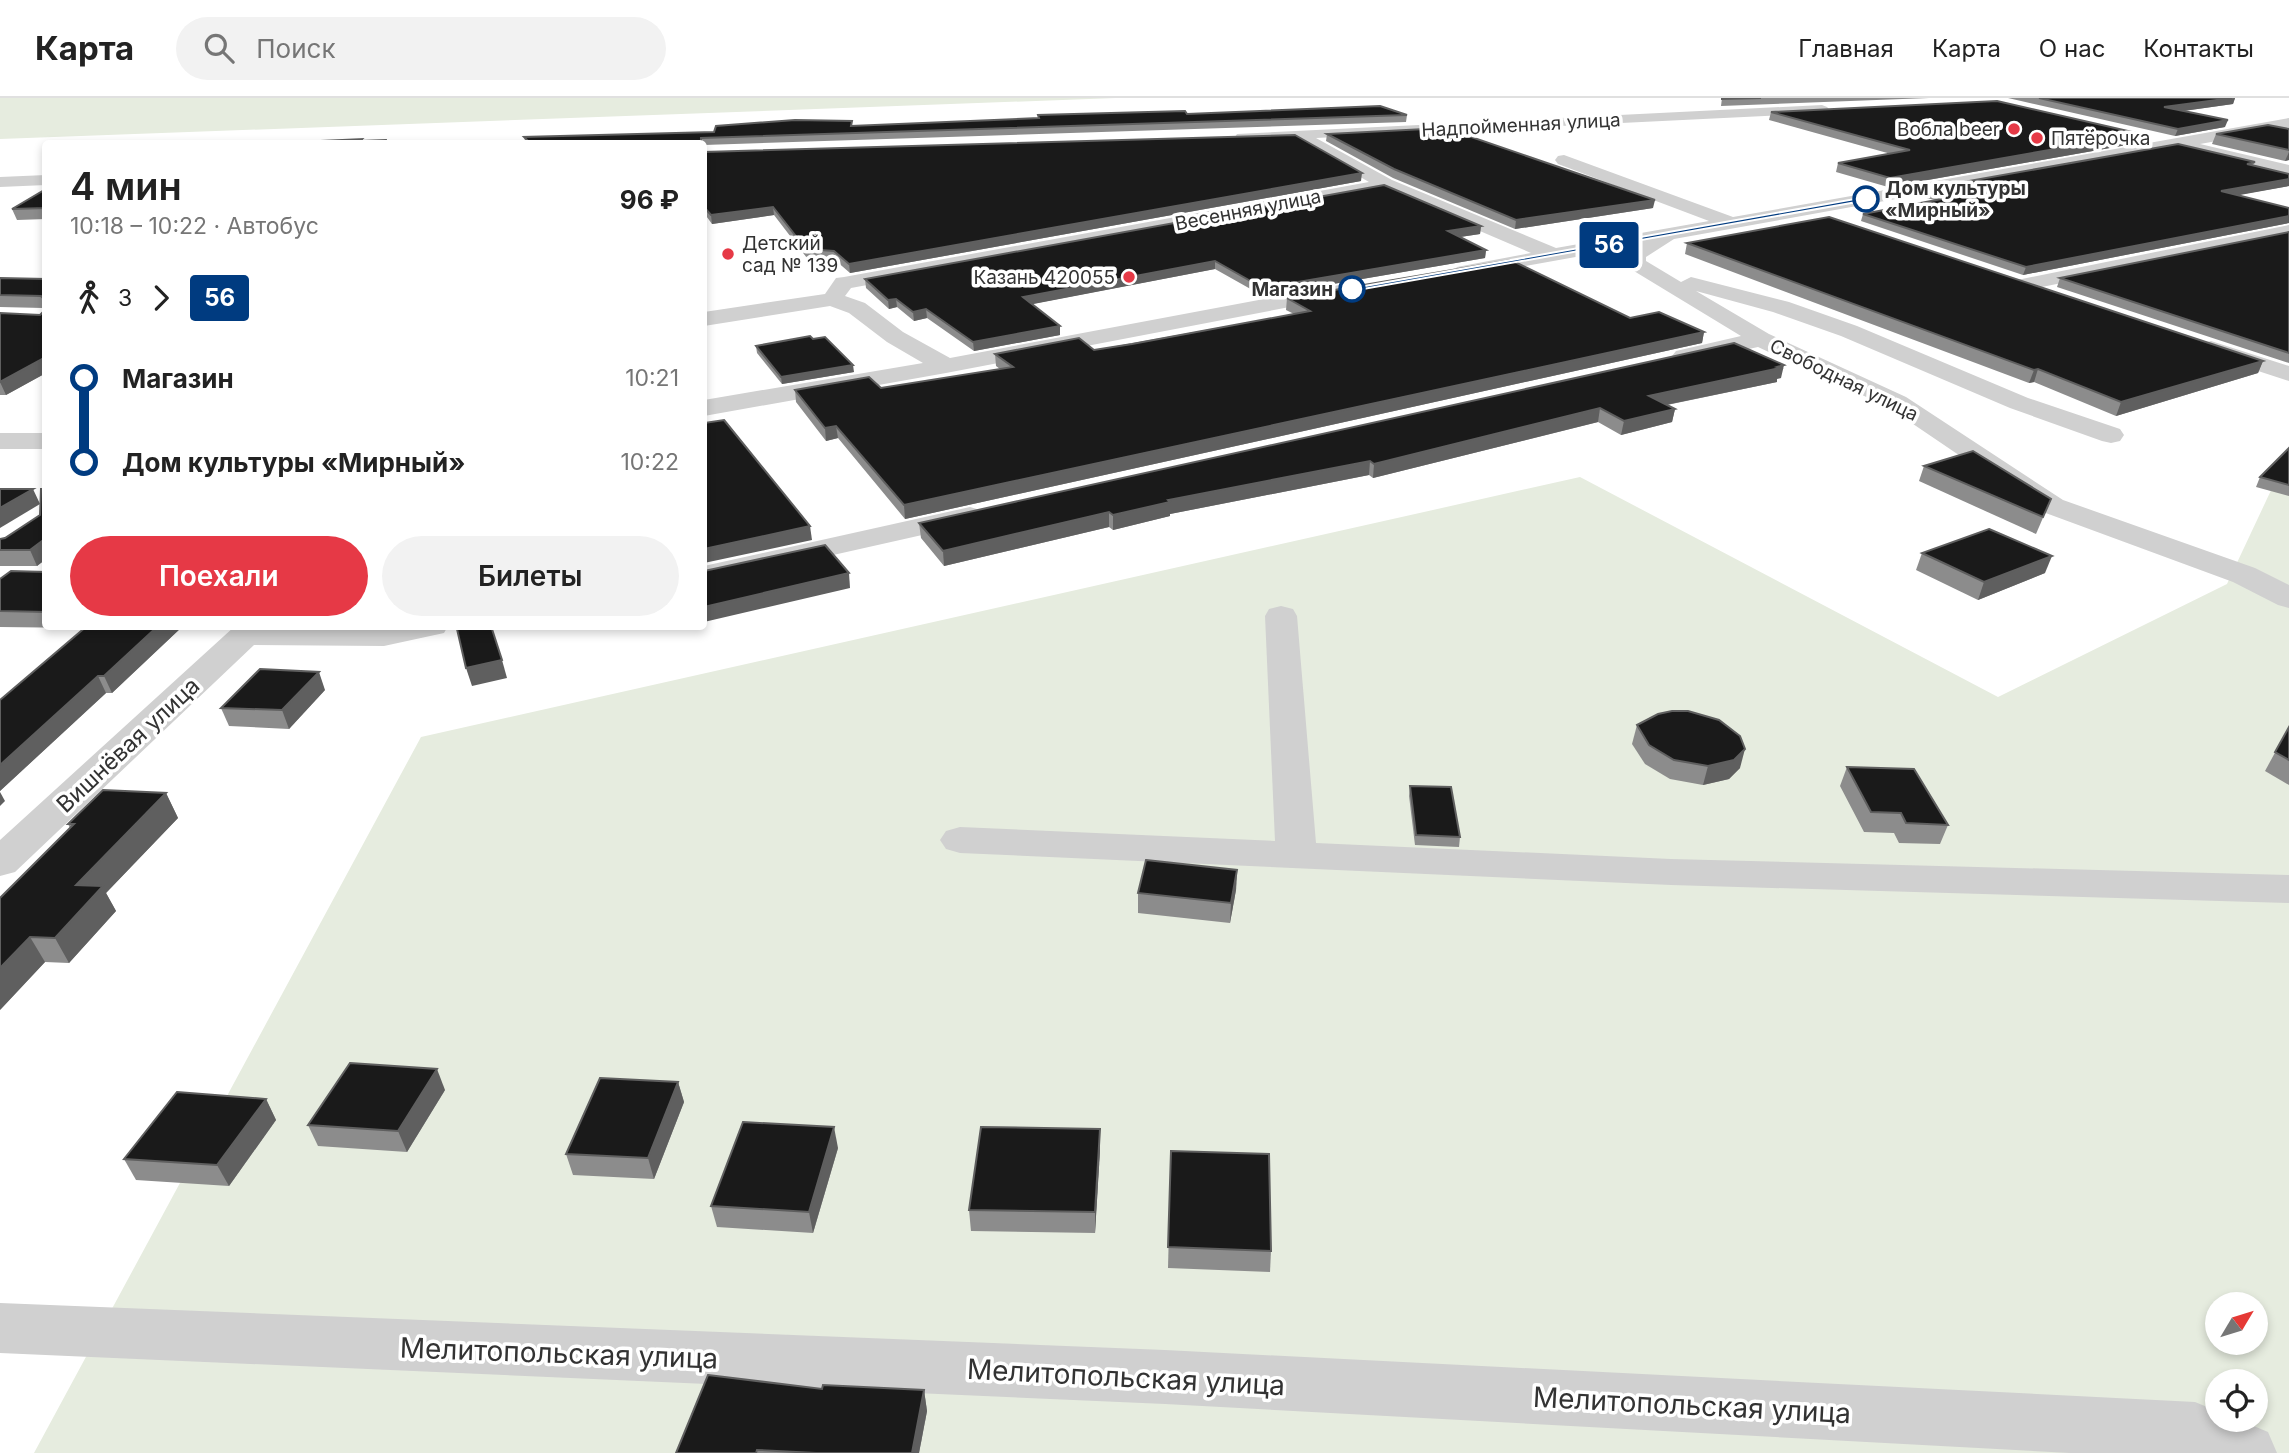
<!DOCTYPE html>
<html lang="ru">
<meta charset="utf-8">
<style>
body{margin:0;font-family:Inter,sans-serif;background:#f2f2f2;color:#222;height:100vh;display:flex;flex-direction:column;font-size:26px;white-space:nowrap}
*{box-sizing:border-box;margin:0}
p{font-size:23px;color:#767676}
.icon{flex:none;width:38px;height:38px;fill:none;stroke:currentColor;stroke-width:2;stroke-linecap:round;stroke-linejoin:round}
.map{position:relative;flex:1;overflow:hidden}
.details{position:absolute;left:42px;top:42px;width:665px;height:490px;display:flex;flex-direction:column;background:#fff;border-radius:7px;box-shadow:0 4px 10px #0003}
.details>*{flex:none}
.badge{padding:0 14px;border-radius:5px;font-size:24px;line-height:46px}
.needle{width:46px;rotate:52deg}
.buttons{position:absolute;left:2205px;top:1194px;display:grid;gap:14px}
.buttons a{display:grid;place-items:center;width:63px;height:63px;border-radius:50%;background:#fff;box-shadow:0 4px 10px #0003;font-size:35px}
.map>.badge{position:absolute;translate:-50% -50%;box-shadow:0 0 0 4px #fff}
.legs{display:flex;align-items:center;gap:10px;height:77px;padding:0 28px;font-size:23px}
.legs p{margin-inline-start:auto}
.overview{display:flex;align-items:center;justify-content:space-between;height:119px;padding:0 28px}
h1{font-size:38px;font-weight:600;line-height:52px}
.action{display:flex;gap:14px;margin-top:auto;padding:14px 28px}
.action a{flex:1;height:80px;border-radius:42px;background:#e63946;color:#fff;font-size:28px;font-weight:600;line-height:80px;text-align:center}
.action a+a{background:#f2f2f2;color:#222}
ul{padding:0 28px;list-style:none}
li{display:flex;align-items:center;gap:24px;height:84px;font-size:26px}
li i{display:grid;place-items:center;width:10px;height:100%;margin:0 9px;background:currentColor}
li i::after{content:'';width:18px;height:18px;margin:-9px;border:5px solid;border-radius:50%;background:#fff}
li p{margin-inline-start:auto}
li:first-child i{background:linear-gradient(#0000 50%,currentColor 0)}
li:last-child i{background:linear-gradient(currentColor 50%,#0000 0)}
header{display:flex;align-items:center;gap:42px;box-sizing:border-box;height:98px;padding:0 35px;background:#fff;border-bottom:2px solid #e0e0e0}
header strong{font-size:33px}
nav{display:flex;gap:38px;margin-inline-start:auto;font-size:24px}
.search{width:490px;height:63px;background:#f2f2f2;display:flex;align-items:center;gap:18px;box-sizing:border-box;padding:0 24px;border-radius:38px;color:#767676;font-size:26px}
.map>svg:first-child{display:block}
.green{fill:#e6ecdf;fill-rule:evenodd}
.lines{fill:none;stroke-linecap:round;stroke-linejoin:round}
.minor{fill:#d0d0d0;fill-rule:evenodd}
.wall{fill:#8c8c8c}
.shaded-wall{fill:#5f5f5f}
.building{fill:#1a1a1a;stroke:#5f5f5f;stroke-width:2}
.line-1{fill:#003b80;stroke:#fff;stroke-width:2}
.poi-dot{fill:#e63946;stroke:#fff;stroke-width:2.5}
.stop-1-dot{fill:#fff;stroke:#003b80;stroke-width:3.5}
.labels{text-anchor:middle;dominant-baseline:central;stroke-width:7;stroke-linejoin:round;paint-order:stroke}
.far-street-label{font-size:19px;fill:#333;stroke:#fff}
.far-poi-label{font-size:19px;fill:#333;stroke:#fff;text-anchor:end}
.far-stop-label{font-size:19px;font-weight:bold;fill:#333;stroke:#fff;text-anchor:start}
.street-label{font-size:23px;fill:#333;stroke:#fff}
.near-street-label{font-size:28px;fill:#333;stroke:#fff}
</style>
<header>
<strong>Карта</strong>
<div class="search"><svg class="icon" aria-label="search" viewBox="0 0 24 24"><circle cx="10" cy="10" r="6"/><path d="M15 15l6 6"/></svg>Поиск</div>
<nav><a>Главная</a><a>Карта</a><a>О нас</a><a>Контакты</a></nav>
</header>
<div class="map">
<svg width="2289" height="1355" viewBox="0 0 2289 1355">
<rect width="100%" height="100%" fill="#fff"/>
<g class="green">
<polygon points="0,0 1116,0 0,41"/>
<path d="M2289,354V1355H34L421,639L1580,379L1998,599L2227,486ZM2217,1206H2256V1244H2217ZM2217,1283H2256V1321H2217Z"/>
</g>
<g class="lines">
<g class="minor">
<polygon points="1822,7 1827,9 1830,12 1827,15 1316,40 1392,82 1556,150 1709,123 1558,66 1555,62 1558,58 1564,57 1733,119 2289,20 2289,30 2200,46 2289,67 2289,77 2186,53 2184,49 1674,141 1646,159 1646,163 1681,184 1691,179 1789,204 1857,228 2028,300 2120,331 2124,337 2120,343 2111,345 2102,343 2010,310 1841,238 1773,214 1696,193 1769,236 1906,299 2063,402 2255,470 2289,487 2289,510 2278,507 2233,484 2043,414 1888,309 1758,249 1684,265 1676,263 1672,258 1676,253 1741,238 1629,170 1626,157 1637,148 1464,179 1457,177 1454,173 1457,169 1531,155 1384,92 851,190 845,198 865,205 903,234 950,260 1339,187 1347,188 1350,193 1347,198 946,275 704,318 704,302 923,265 887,244 849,215 830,208 704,228 704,214 825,196 836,180 844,179 1369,84 1294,41 1243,44 1235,39 1237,36"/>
<polygon points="46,77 46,87 0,89 0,79"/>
<polygon points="2289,127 2289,139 2022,193 2014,192 2011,187 2014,182 2022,181"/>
<polygon points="2211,243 2289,268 2289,283 2203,255 2199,250 2203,245"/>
<rect x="0" y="335" width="46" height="16"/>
<polygon points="970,409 980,412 985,418 980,424 704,486 704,468"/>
<polygon points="1281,508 1293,511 1297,518 1316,745 1671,761 2289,777 2289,805 1671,787 960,755 946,751 940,742 946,733 960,729 1275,743 1265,518 1269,511"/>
<polygon points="235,528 448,528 444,535 384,548 254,547 15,774 0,778 0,742"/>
<polygon points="0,1205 1165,1252 2195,1304 2217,1313 2217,1321 2237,1321 2268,1334 2277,1355 2070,1355 1165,1306 0,1255"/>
</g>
</g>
<g class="wall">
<polygon points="1722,0 1929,0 1721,8"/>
<polygon points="2008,0 2235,0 2233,6 2183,13 2225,29 2175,38"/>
<polygon points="1771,14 2141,36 2138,45 1888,89 1836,74 1838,65 1891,56 1769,22"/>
<polygon points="1187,16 1407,17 1406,24 704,47 704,46 526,46 524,39 714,34 1038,20 1038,17"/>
<polygon points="2289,31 2289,62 2285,63 2212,46 2216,36"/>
<polygon points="1327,36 1653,110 1515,131 1393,80 1326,43"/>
<polygon points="704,54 1361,83 850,175 835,162 807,160 774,117 712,126 704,115"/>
<polygon points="2255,64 2253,67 2289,76 2289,88 2237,97 2289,110 2289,125 2023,177 1861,123 1863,116 1935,102 1922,99 1924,91"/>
<polygon points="46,91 46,121 17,122 12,111"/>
<polygon points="1481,128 1480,136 1460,139 1486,152 1485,160 1263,198 1215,171 1032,206 1060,228 1060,237 974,253 927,220 914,223 897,209 889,211 866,190 865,181"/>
<polygon points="2289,134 2289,265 2057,189 2060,180"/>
<polygon points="1687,145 2263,263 2258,275 2116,318 2034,284 2029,285 1685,156"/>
<polygon points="0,180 46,181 46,275 6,297 0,297 0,215 40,217 43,214 43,210 0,209"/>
<polygon points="1287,200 1630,220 1704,234 1702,245 905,421 838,340 826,343 796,304 795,292 881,290 1000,271 996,268 995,256 1094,252 1294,216 1286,212"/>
<polygon points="813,241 854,274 782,286 757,255 756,248"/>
<polygon points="1781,280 1777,281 1777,284 1667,307 1675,311 1672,324 1621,337 1598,324 1373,380 1369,377 1170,416 1170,418 1113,432 1109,429 944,468 921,440 919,425"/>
<polygon points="2289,350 2289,398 2256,389 2260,379"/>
<polygon points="1924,368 2051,401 2036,436 1919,383"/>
<polygon points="46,391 46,461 37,468 0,468 0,441 5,440 40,417"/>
<polygon points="1922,455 2045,475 1978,502 1916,472"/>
<polygon points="46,474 46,528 183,528 112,595 106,595 0,693 0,602 85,530 0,529 0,481"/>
<polygon points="325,592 289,631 229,628 221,610"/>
<polygon points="1637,627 1740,670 1729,681 1703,687 1670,681 1645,666 1632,646"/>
<polygon points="2289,629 2289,687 2265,673"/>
<polygon points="1847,669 1948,727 1940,746 1899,745 1894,735 1864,734 1840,688"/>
<polygon points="1410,688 1460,739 1459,749 1415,747 1409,698"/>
<polygon points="166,695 178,720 106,795 116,813 69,865 45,864 0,912 70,730 68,726"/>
<polygon points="1237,772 1236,792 1230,825 1138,815 1138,795"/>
<polygon points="678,984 684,1004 654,1081 573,1077 566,1056"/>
<polygon points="445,992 407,1054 318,1048 308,1027"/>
<polygon points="266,1001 276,1022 229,1088 136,1082 124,1061"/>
<polygon points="1100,1031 1100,1052 1095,1135 971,1133 969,1112"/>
<polygon points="838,1050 813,1135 717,1129 711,1108"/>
<polygon points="1171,1053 1271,1153 1270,1174 1168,1170"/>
<polygon points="822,1291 924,1292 927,1313 919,1355 676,1355"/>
</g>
<g class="shaded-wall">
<polygon points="2235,0 2233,6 2162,16 2164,9"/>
<polygon points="2228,22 2225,29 2175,38 2178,31"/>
<polygon points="2141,36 2138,45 1888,89 1890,80"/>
<polygon points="2289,54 2289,62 2285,63"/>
<polygon points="1362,75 1361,83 850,175 849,166"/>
<polygon points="2289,81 2289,88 2218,101 2221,93"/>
<polygon points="1655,102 1653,110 1515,131 1516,122"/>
<polygon points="773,109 774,117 712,126 711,117"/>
<polygon points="2289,118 2289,125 2023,177 2026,169"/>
<polygon points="1481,128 1480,136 1447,141 1448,133"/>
<polygon points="1486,152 1485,160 1263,198 1263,190"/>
<polygon points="1215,163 1215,171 1023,208 1023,199"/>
<polygon points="896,201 897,209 889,211 888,202"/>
<polygon points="926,211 927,220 914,223 913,214"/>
<polygon points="1060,228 1060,237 974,253 973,244"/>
<polygon points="1704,234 1702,245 905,421 904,407"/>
<polygon points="46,259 46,275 6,297 0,284"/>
<polygon points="2263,263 2258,275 2116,318 2121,304"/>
<polygon points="853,267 854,274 782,286 781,279"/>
<polygon points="1784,267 1781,280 1777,281 1777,284 1646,311 1649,298"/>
<polygon points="2038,271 2034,284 2029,285 2034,272"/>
<polygon points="1600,310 1598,324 1373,380 1374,366"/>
<polygon points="1675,311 1672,324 1621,337 1624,323"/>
<polygon points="836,328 838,340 826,343 825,330"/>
<polygon points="1370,363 1369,377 1170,416 1170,418 1113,432 1113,417 1168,402"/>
<polygon points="33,391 40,406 0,430 0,410"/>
<polygon points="1109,414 1109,429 944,468 943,453"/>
<polygon points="810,428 812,442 704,465 704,451"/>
<polygon points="46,440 46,461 37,468 30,452"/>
<polygon points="2052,458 2045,475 1978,502 1984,484"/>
<polygon points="849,475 850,490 704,524 704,509"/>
<polygon points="158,528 183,528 112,595 104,578"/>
<polygon points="502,562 507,580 472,588 466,570"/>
<polygon points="319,574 325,592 289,631 282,612"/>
<polygon points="98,578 106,595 0,693 0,667"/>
<polygon points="1745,651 1740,670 1729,681 1703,687 1708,668"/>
<polygon points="0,694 5,703 0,708"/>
<polygon points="166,695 178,720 106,795 116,813 69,865 55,840 76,787"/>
<polygon points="1237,772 1236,792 1230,825 1231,805"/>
<polygon points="30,839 45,864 0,912 0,870"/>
<polygon points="437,971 445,992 407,1054 398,1033"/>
<polygon points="678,984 684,1004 654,1081 648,1060"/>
<polygon points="266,1001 276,1022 229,1088 217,1067"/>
<polygon points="834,1029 838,1050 813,1135 809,1114"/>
<polygon points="1100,1031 1100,1052 1095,1135 1095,1114"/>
<polygon points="924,1292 927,1313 919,1355 912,1355"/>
</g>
<g class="building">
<polygon points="1722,0 1761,0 1722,1"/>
<polygon points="2039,0 2232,0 2164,9 2228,22 2178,31"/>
<polygon points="1997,3 2141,36 1890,80 1838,65 1910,52 1771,14"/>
<polygon points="1380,8 1407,17 701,40 701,46 531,46 524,39 714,34 716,28 795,22 852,23 851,28 1039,20 1038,17 1185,13 1187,16"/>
<polygon points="2268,27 2289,31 2289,52 2216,36"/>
<polygon points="1445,30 1655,102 1516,122 1394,71 1327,36"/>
<polygon points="1295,37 1362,75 849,166 834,153 806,151 773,109 711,117 704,109 704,54"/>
<polygon points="362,41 360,43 386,42 387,46 252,46"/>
<polygon points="2178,46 2255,64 2247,66 2289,76 2289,81 2221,93 2289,110 2289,118 2026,169 1863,116 1952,99 1924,91"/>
<polygon points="1384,87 1481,128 1448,133 1486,152 1263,190 1215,163 1023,199 1060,228 973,244 926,211 913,214 896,201 888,202 865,181"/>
<polygon points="46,91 46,110 12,111"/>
<polygon points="1829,119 2263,263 2121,304 2038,271 2034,272 1687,145"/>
<polygon points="2289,134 2289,255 2060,180"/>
<polygon points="1511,162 1630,220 1659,214 1704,234 904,407 836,328 825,330 795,292 869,279 881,290 1013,269 995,256 1079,240 1094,252 1132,246 1310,213 1287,200"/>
<polygon points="0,180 46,181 46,259 0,284 0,215 40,217 43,214 43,200 41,198 0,197"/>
<polygon points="810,238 813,241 825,239 853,267 781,279 756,248"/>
<polygon points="1734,245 1784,267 1777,269 1780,270 1649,298 1675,311 1624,323 1600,310 1374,366 1370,363 1168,402 1170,404 1113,417 1109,414 943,453 919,425"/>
<polygon points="724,322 810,428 704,451 704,325"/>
<polygon points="2289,350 2289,387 2260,379"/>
<polygon points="1973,353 2051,401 2043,419 1924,368"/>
<polygon points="0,391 33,391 0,410"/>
<polygon points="41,391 46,391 46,440 30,452 0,452 0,441 5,440 40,417"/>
<polygon points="1989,431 2052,458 1984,484 1922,455"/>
<polygon points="825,447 849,475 704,509 704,473"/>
<polygon points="11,473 46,474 46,514 0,513 0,481"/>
<polygon points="87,528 158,528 104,578 98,578 0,667 0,602"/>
<polygon points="470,528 491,528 502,562 466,570 457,531"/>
<polygon points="260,571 319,574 282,612 221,610"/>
<polygon points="1672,613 1688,613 1719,622 1740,638 1745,651 1734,662 1708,668 1674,662 1649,647 1637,627 1658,616"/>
<polygon points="2289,629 2289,662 2275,654"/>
<polygon points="1847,669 1914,671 1948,727 1906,725 1901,715 1871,714"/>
<polygon points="1410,688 1451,689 1460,739 1416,737"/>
<polygon points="103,692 166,695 76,787 103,788 55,840 30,839 0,870 0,800 74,726 68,726"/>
<polygon points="1146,762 1237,772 1231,805 1138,795"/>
<polygon points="350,965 437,971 398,1033 308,1027"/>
<polygon points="600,980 678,984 648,1060 566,1056"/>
<polygon points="177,994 266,1001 217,1067 124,1061"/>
<polygon points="743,1024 834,1029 809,1114 711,1108"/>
<polygon points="981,1029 1100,1031 1095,1114 969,1112"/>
<polygon points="1171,1053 1269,1056 1271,1153 1168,1149"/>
<polygon points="708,1277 822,1291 823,1287 924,1292 912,1355 816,1355 757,1352 756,1355 676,1355"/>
</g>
<polygon class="line-1" points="1866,99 1868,102 1352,193 1348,191"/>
<g class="poi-dot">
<circle cx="2014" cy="31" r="7"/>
<circle cx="2037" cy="40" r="7"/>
<circle cx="728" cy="156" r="7"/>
<circle cx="1129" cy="179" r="7"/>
</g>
<g class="stop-1-dot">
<circle cx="1866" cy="101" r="12"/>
<circle cx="1352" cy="191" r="12"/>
</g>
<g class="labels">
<g class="far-street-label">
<text transform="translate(1521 27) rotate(-3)">Надпойменная улица</text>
<text transform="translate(1248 112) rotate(-11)">Весенняя улица</text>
<text transform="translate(1844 282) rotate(26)">Свободная улица</text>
</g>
<g class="far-poi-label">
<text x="2000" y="31">Вобла beer</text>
<text x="2051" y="40" text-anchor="start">Пятёрочка</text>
<text x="742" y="145" text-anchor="start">Детский<tspan x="742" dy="22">сад № 139</tspan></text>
<text x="1115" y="179">Казань 420055</text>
</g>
<g class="far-stop-label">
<text x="1885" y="90">Дом культуры<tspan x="1885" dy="22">«Мирный»</tspan></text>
<text x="1333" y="191" text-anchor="end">Магазин</text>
</g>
<g class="street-label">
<text transform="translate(128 647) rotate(-43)">Вишнёвая улица</text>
</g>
<g class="near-street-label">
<text transform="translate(559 1255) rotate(2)">Мелитопольская улица</text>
<text transform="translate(1126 1279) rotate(3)">Мелитопольская улица</text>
<text transform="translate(1692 1307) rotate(3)">Мелитопольская улица</text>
</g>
</g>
</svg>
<div class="buttons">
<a><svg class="needle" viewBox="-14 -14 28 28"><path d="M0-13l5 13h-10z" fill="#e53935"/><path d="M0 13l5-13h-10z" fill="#767676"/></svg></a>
<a><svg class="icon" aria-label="locate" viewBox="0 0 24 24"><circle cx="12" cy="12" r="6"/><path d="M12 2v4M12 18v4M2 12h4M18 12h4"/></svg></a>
</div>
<b class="badge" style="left:1609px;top:147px;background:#003b80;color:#fff">56</b>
<section class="details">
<div class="overview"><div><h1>4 мин</h1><p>10:18 – 10:22 · Автобус</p></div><b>96 ₽</b></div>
<div class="legs"><svg class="icon" aria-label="walk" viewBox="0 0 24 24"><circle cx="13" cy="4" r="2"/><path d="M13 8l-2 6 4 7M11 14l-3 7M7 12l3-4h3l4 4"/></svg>3<svg class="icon" aria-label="forward" viewBox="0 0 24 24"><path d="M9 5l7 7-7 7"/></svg><b class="badge" style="background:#003b80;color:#fff">56</b></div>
<ul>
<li><i style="color:#003b80"></i><b>Магазин</b><p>10:21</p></li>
<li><i style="color:#003b80"></i><b>Дом культуры «Мирный»</b><p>10:22</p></li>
</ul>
<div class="action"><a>Поехали</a><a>Билеты</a></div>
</section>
</div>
